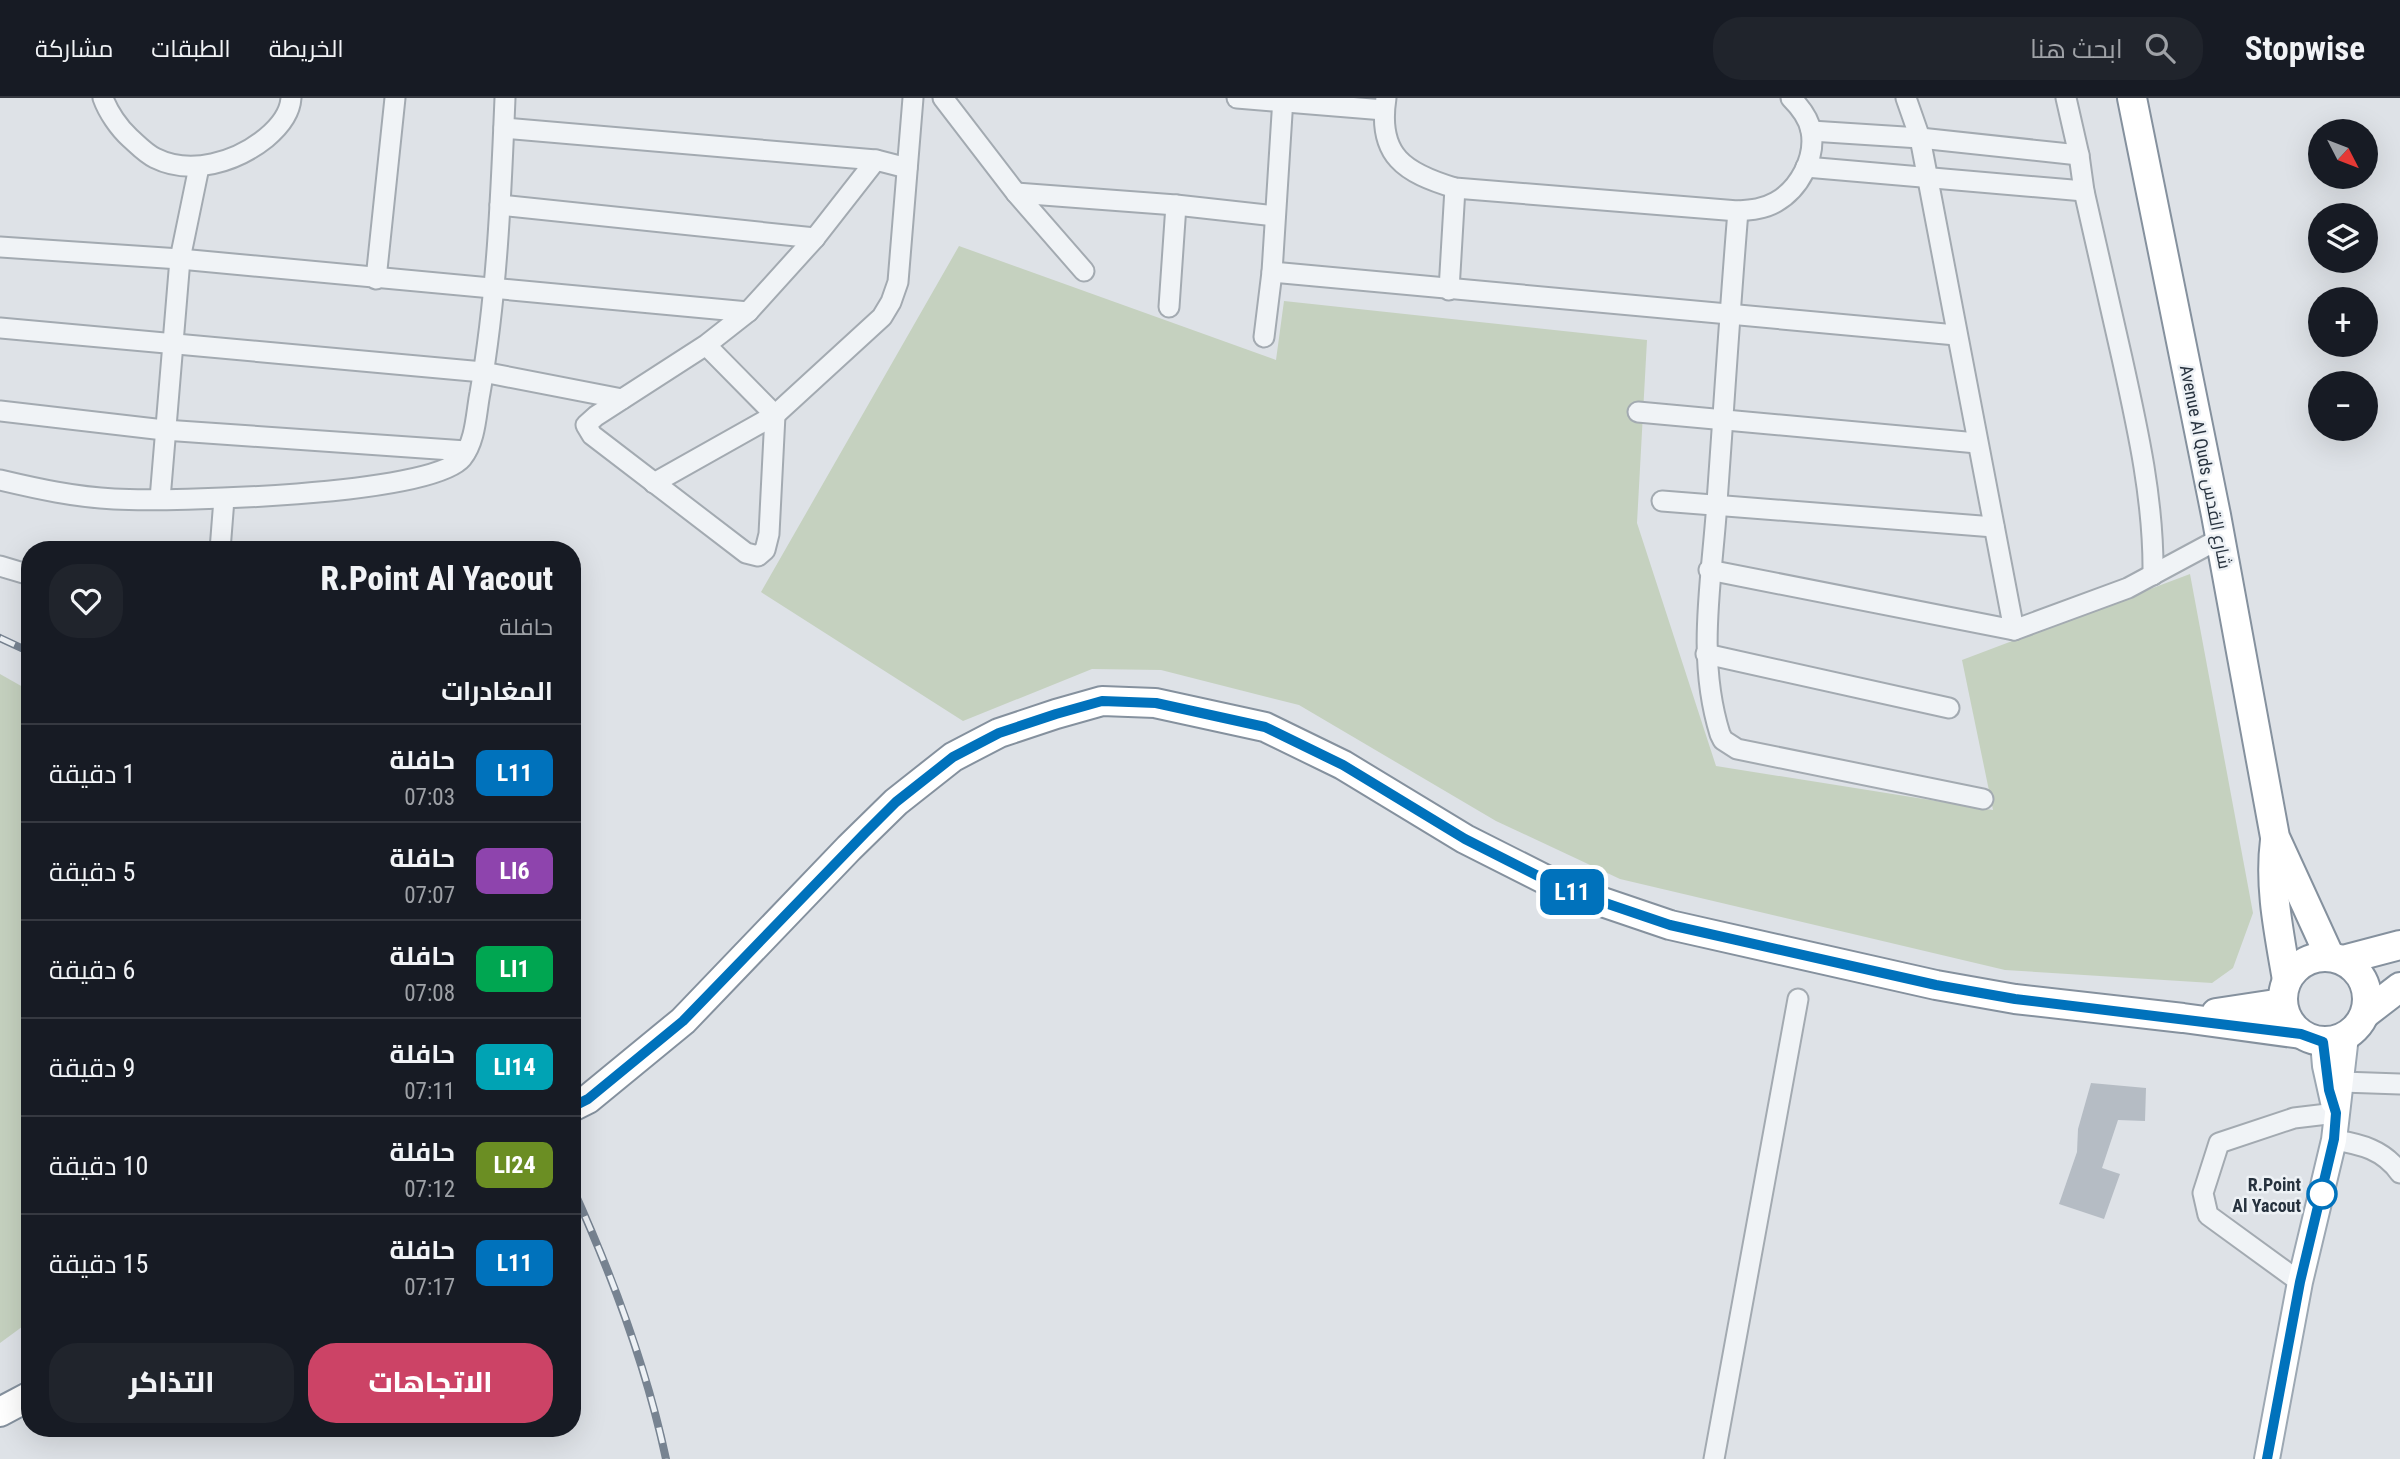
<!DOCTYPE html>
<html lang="ar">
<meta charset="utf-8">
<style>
body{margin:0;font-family:"Roboto Condensed",Cairo,sans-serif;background:#20242c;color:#f1f3f6;direction:rtl;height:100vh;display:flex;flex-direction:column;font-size:26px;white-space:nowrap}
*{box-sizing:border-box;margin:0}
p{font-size:23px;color:#9ea1a6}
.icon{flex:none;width:38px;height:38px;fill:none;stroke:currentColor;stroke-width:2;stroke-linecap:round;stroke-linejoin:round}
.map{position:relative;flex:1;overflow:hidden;direction:ltr}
.drawer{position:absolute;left:21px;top:443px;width:560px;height:896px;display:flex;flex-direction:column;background:#171b24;border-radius:28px;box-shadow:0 7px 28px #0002;direction:rtl}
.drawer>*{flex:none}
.badge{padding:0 14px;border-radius:10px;font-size:24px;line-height:46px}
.needle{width:46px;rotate:132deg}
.controls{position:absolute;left:2308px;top:21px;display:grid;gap:14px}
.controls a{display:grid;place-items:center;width:70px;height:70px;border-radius:50%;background:#171b24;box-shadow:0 7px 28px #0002;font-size:35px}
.map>.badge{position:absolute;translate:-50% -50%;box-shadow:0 0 0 4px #fff}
h2{padding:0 28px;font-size:26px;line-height:63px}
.round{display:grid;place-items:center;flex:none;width:74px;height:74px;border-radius:28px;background:#20242c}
.summary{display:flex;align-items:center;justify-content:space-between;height:119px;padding:0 28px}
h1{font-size:33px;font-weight:800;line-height:52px}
.primary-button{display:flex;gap:14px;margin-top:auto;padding:14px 28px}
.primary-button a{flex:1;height:80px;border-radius:28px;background:#cc4366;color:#fff;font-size:28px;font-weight:800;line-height:80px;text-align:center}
.primary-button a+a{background:#20242c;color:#f1f3f6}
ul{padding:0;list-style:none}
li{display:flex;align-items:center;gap:21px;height:98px;padding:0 28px;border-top:2px solid #363941}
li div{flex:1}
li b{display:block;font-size:26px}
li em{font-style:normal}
li .badge{min-width:77px;font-weight:700;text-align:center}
header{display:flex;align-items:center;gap:42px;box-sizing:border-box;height:98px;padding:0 35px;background:#171b24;border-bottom:2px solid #363941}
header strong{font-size:33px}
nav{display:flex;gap:38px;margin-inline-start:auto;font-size:24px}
.search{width:490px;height:63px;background:#20242c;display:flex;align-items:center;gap:18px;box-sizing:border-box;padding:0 24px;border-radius:28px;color:#9ea1a6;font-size:26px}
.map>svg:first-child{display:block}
.green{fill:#c5d1bf}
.building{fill:#b5bcc4}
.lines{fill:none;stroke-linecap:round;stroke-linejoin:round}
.minor-casing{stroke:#a3aab1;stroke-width:23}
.major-casing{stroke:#9da8b3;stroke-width:28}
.highway-casing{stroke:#85919e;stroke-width:32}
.minor{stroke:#f0f3f6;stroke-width:19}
.major{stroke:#fff;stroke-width:24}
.highway{stroke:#fff;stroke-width:28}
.rail-casing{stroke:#778391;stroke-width:8}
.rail{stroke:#edf1f5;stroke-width:5;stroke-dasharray:16;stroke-linecap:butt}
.line-casing{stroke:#fff;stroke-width:16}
.line{stroke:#0072bc;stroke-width:10}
.stop-dot{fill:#fff;stroke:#0072bc;stroke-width:3.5}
.labels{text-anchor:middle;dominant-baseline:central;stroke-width:5;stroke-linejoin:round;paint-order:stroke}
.street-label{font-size:18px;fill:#27323e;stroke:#edf1f5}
.stop-label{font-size:18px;font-weight:bold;fill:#27323e;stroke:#edf1f5;text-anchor:end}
</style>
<header>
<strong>Stopwise</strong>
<div class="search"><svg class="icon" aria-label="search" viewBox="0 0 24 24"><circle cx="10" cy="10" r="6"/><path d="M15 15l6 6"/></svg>ابحث هنا</div>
<nav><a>الخريطة</a><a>الطبقات</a><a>مشاركة</a></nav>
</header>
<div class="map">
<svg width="2400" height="1361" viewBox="0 0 2400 1361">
<rect width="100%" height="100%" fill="#dee2e7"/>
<g class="green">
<polygon points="959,148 1276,262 1284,203 1647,242 1637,425 1716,668 1993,712 1962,562 2190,476 2253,815 2233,870 2212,885 2005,872 1620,781 1496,723 1299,607 1161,572 1092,571 963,623 761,494"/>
<polygon points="0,576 30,593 30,1223 0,1245"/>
</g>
<polygon class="building" points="2091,985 2146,990 2145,1023 2118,1022 2102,1070 2120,1076 2104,1121 2059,1106 2077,1054 2078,1031"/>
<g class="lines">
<g class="minor-casing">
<g id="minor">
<path d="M103,0C108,14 119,30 130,40C138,47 145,55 155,60C191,78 236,64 266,40C278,30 290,16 291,0"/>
<polyline points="943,0 1016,95 1084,173"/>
<polyline points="1237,0 1384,12"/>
<path d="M1386,0C1377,58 1405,75 1455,90L1738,113C1751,112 1764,111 1776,104C1799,91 1816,60 1811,33C1809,21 1799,8 1791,0"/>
<polyline points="1906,0 1920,40 2014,532"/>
<path d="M2066,0L2079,57L2084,93C2097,149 2109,205 2122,260C2138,332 2154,404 2153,477"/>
<polyline points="504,30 876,62 907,70"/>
<polyline points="1811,33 1920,40 2079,57"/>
<polyline points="1806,69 2084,93"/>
<polyline points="1016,95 1176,107 1275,118"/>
<polyline points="500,107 815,140"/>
<path d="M1738,113C1730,210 1724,307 1717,404C1712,482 1696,559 1720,636L1723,642L1737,651L1983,701"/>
<polyline points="0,149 180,161 748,214"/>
<polyline points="1272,174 1956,237"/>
<polyline points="376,181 395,0"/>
<polyline points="1449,192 1455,90"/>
<polyline points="1169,209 1176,107"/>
<polyline points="0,230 483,274 622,301"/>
<polyline points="1264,239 1272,174 1283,0"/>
<polyline points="706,247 775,317 769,436 765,452 758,458 746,455 592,337 586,327 596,318 706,247 748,214 815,140 876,62"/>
<polyline points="0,313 164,332 466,353"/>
<polyline points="1638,314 1977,345"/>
<path d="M0,382C38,391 75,399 114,401C170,404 431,398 462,360C476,343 476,315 480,295C497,197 501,99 505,0"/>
<polyline points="654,385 775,317 882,219 891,204 898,184 913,0"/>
<polyline points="160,401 180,161 199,69"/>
<polyline points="1662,403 1994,429"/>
<polyline points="220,452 224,401"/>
<polyline points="0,468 30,477"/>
<polyline points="1709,472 2014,532 2128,490 2221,440"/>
<polyline points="1706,556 1949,610"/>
<polyline points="2342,984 2400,986"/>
<path d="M2334,1042C2361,1046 2384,1052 2400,1075"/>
<polyline points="2300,1184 2208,1117 2203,1095 2219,1045 2294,1020 2336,1015"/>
<polyline points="1714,1361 1798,901"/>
</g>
</g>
<g class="major-casing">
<g id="major">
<polyline points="2323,944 2325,968 2333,1004"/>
<polyline points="2267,1361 2300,1184 2334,1042 2346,938"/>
</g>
</g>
<g class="highway-casing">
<g id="highway">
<polyline points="2132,0 2216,417 2275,739 2330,859"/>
<path d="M2275,742C2269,789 2279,835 2287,882"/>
<circle cx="2325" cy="901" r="42"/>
<polyline points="2343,862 2400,847"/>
<polyline points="2216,915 2282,905"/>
<polyline points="2365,916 2400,889"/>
<polyline points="572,1009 588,1001 683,923 849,750 896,704 953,659 999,635 1056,616 1102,603 1155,605 1265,629 1343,667 1465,741 1564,791 1670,827 1936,887 2015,901 2183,920 2301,936"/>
<polyline points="0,1314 30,1298"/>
</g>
</g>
<use href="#minor" class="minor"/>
<use href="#major" class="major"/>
<use href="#highway" class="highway"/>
<g class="rail-casing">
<g id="rail">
<polyline points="0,540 30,554"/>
<path d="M572,1089C612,1177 646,1267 666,1361"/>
</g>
</g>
<use href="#rail" class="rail"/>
</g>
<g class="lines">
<g class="line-casing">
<polyline id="line" points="572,1009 588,1001 683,923 865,735 896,704 953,659 999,635 1056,616 1102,603 1156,605 1265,629 1343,667 1465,741 1564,791 1670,827 1936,887 2015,901 2277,933 2301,936 2323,944 2329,992 2336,1015 2334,1041 2300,1184 2267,1361"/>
</g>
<use href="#line" class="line"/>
</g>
<circle class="stop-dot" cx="2322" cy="1096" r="14"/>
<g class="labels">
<g class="street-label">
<text transform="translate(2206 369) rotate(79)">Avenue Al Quds شارع القدس</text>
</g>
<g class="stop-label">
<text x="2301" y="1086">R.Point<tspan x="2301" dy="21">Al Yacout</tspan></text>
</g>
</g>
</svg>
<div class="controls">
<a><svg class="needle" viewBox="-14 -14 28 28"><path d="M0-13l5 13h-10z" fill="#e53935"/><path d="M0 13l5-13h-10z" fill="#9ea1a6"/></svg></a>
<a><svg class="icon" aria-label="layers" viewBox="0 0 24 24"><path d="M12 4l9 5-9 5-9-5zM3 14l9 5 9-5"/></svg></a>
<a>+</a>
<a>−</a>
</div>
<b class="badge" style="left:1572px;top:794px;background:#0072bc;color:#fff">L11</b>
<section class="drawer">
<div class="summary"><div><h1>R.Point Al Yacout</h1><p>حافلة</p></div><a class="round"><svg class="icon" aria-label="heart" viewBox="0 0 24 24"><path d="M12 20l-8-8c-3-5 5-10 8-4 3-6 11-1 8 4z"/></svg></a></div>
<h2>المغادرات</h2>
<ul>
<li><span class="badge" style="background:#0072bc;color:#fff">L11</span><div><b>حافلة</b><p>07:03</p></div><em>1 دقيقة</em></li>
<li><span class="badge" style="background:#8e44ad;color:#fff">LI6</span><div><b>حافلة</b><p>07:07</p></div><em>5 دقيقة</em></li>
<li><span class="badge" style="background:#00a651;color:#fff">LI1</span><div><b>حافلة</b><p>07:08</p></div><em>6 دقيقة</em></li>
<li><span class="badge" style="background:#00a3b4;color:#fff">LI14</span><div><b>حافلة</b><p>07:11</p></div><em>9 دقيقة</em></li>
<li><span class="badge" style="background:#6b8e23;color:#fff">LI24</span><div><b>حافلة</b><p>07:12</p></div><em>10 دقيقة</em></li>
<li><span class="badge" style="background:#0072bc;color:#fff">L11</span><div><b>حافلة</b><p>07:17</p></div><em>15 دقيقة</em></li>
</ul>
<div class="primary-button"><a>الاتجاهات</a><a>التذاكر</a></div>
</section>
</div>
